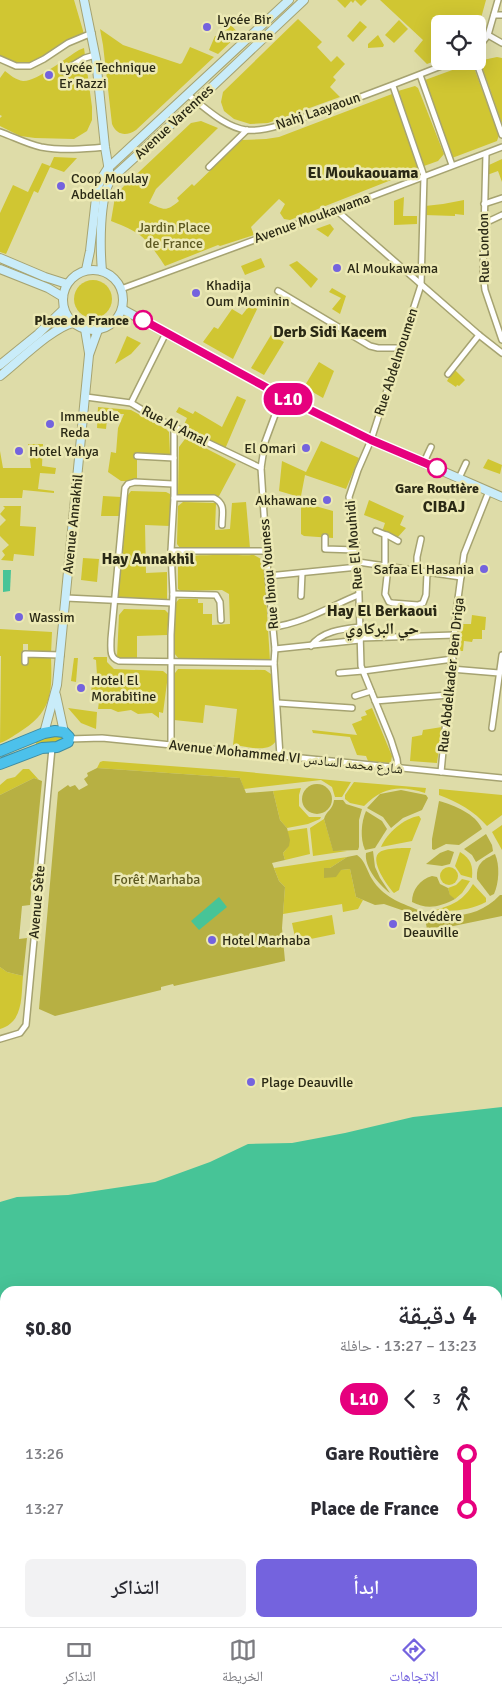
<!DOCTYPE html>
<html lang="ar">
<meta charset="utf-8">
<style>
body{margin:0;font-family:Signika,"Noto Naskh Arabic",sans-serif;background:#f2f2f3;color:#2b2b33;direction:rtl;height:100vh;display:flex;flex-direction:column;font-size:19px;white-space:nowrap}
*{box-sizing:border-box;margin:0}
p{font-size:16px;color:#7c7c81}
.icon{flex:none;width:28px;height:28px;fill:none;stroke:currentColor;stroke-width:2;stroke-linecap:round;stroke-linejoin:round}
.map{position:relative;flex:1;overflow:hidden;direction:ltr}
.details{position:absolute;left:0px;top:1286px;width:502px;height:341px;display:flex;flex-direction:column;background:#fff;border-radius:15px 15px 0 0;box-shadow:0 5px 20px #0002;direction:rtl}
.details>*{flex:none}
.badge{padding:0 10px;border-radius:16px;font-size:18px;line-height:32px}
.fabs{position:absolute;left:431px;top:15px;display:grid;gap:10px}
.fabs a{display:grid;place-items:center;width:55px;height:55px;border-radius:8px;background:#fff;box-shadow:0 5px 20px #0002;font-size:25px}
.map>.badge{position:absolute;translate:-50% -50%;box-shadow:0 0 0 2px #fff}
.legs{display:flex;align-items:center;gap:8px;height:55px;padding:0 25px;font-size:16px}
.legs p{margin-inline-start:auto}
.summary{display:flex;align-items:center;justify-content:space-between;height:85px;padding:0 25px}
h1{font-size:28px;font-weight:600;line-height:38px}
.button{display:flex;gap:10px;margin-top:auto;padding:10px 25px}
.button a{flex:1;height:58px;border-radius:8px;background:#7463de;color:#fff;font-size:20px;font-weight:600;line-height:58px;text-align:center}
.button a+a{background:#f2f2f3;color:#2b2b33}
ul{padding:0 25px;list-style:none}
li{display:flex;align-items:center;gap:18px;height:55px;font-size:19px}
li i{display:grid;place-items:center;width:8px;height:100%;margin:0 6px;background:currentColor}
li i::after{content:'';width:12px;height:12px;margin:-6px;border:4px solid;border-radius:50%;background:#fff}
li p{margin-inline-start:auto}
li:first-child i{background:linear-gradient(#0000 50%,currentColor 0)}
li:last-child i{background:linear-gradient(currentColor 50%,#0000 0)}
.dock{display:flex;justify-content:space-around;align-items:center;height:70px;border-top:1px solid #e1e1e2;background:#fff;font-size:14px;color:#7c7c81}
.dock a{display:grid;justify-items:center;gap:2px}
.dock .active{color:#7463de}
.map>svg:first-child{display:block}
.green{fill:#d0c632}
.forest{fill:#b7b043}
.water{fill:#47c497;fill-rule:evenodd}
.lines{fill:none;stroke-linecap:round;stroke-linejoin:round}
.street-casing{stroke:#a6a371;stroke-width:8}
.secondary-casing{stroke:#a6a371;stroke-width:10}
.highway-casing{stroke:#408ca0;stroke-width:12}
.street{stroke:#fff;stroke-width:5}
.secondary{stroke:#c9ecf9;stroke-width:8}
.highway{stroke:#4cc1eb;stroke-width:10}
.line-1-casing{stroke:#fff;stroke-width:11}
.line-1{stroke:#e6007e;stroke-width:8}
.poi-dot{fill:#7463de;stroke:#ece9b4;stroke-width:2}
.stop-1-dot{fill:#fff;stroke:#e6007e;stroke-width:2.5}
.labels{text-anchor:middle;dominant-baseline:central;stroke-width:5;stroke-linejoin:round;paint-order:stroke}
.poi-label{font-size:14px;fill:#2a2915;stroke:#ece9b4;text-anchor:start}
.street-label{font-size:14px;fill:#2a2915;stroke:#ece9b4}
.park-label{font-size:14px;fill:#5d5921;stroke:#ece9b4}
.stop-label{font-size:14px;font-weight:bold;fill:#2a2915;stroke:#ece9b4;text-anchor:end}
.quarter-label{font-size:16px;font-weight:bold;fill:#2a2915;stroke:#ece9b4}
</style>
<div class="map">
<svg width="502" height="1627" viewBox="0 0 502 1627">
<rect width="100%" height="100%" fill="#dedca8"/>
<g class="green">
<polygon points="0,0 74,0 84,34 62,43 38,61 29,64 20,65 0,57"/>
<polygon points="337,0 367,0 361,6 355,0 353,3 351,1 345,8"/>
<polygon points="380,0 486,0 478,29 478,24 440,24 440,59 427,64 414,51 423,40"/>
<polygon points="298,19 322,42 317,47 331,62 337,56 345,64 333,77 336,80 330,87 340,97 268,123 250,124 234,119 224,111 221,102 223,92"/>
<polygon points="399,20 408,29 394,43 385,35"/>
<polygon points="360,21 367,27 353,42 347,36"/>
<polygon points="231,25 239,34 218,54 209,50 215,36 219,37"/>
<path d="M100,29L123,45L180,64L182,63L190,47L214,57L136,130C127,136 117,136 112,124L103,45Z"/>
<polygon points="378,35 384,45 383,47 368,48 368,44"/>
<path d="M84,48L92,107V120L87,131L74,139L35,138L20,136L0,126V118L2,116L0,115V78L5,71C10,75 16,80 23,81C36,82 67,57 79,50Z"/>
<polygon points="497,57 502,58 502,124 481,64 483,60"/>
<polygon points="466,65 473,65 499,135 497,141 452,158 425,80"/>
<polygon points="415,86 418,88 444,154 438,161 424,166 397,94 398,91"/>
<path d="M392,94L417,164V168L414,171L290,220L284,219L280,213L285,204L279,199L251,227L254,235L220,246L218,245L165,266C147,239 143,233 111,221L115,197L123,187L191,123L201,121L218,128L156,189L149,203C164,210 166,212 179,201L177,198L192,184L194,186L242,140L266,139L279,137Z"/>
<polygon points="54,157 77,158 64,172 50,167 38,193 34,191 6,254 0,252 0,213 13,185 28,192 42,163 50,166"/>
<polygon points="502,159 502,182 498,171 487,175 489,165"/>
<polygon points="404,197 403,216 417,216 417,224 394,225 394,201"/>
<polygon points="464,200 464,215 455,214 455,216 424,215 425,206 443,204"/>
<polygon points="330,224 334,229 328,237 316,229"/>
<polygon points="261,258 265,267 245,275 241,266"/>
<polygon points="297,261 318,279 311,288 289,265"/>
<circle cx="93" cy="299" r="19"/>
<polygon points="332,288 346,296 340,314 332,309 341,298 329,292"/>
<polygon points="253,301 259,305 233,359 203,342 214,327 218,329 232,309 242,315"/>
<polygon points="271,335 284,342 264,375 251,368"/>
<polygon points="127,336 141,343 131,354 115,364"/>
<polygon points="319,362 334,371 323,398 304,387"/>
<polygon points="454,369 465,380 459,386 457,385 456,387 447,381"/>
<polygon points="237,396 246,400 225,449 182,429 187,418 176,412 179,407 193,414 195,411 222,427"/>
<polygon points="98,407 131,410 166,429 169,432 170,454 135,454 135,459 137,459 137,481 121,481 108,472 111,452 116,453 118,428 124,414 118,414 118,411 108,410 106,429 97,428"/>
<polygon points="185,439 188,439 236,464 219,496 181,496 178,494 179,447"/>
<polygon points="321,441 359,458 346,489 305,475 301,496 296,496 279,491 282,461 306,472"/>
<polygon points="28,444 43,444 42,466 56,468 55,474 40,473 38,489 54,491 54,493 23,490 22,498 0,498 0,451 3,468 31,468"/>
<polygon points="488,459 502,465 500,474 483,468"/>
<polygon points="131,491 166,492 170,494 171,496 170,526 145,525 146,573 167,572 167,599 118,598 128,495"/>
<polygon points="103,496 121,497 119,516 101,516"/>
<polygon points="369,500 404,516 400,525 406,528 397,538 382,532 385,523 364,515"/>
<polygon points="183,502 216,503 215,530 230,529 232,503 246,502 250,548 180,548 177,544 178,506"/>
<polygon points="301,502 333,511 333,538 304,536 301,534"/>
<polygon points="3,506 21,506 20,526 36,527 34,556 14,554 13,561 1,560 5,555 2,551 9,545 0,536 0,526 6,520 0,514 5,508"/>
<path d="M254,555L261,559L264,565L270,661L179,659L174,653V605L179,599H198V603H203V614H212V625L230,624L229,594L222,590L181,591L178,589V559C189,553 238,556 254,555Z"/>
<polygon points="83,558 99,559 97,582 81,580"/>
<polygon points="124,609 165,610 169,614 167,635 137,636 137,659 118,658 117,657 119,615"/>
<polygon points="472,615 486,617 485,630 482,630 482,639 473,639 472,642 464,641 463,651 455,651 458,624 471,624"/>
<path d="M0,629L52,632L51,654L28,653V644H23V664H27V657H51C52,689 53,710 24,729C16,734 9,740 0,743L1,656H0Z"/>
<polygon points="94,657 107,657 107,662 114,669 163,671 168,675 163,713 159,712 159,718 152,713 138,714 131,710 118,712 111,709 98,709 100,694 91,693 92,683 94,683 97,675 96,660 93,659"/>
<polygon points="74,658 78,658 76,682 71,681"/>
<path d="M178,669L265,670L271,674L273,677L277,738C272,755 246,746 233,745L237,709L205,705L203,723L174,720L175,673Z"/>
<polygon points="68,708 97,712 96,729 81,723"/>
<polygon points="372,708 392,756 391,762 389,763 368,761 366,756 357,755 350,737 313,733 312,730 357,735 352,724 362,720 361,717 367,715 365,711"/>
<polygon points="442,727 437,763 410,761 412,737 422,735 423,730"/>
<polygon points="59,731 69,741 37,745 35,742"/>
<polygon points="103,761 237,771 351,782 342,797 335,797 332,787 321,780 244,789 240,778 97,768 100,762"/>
<polygon points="23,769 29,769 39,780 34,778 0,795 0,785 7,779 15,777"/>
<path d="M354,782L426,788L425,793C400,785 383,787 364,806L350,803L345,799V795Z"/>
<polygon points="301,788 299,795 299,806 309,817 321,817 320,819 308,824 287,828 280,820 273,791"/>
<path d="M439,789L502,795V815L487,826C474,811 458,802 439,795Z"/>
<path d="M419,816L421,819L412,841L381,847C387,833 404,818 419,816Z"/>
<polygon points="324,819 333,850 347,851 313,856 310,828"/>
<polygon points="502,825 502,850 492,832"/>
<path d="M307,828L310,854L285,860L283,853C290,846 290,841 287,831Z"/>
<path d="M411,848L400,886L399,890L394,893C388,887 368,859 380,852C385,848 404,848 411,848Z"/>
<path d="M460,852C471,859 473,865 472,878L461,875L455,866Z"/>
<polygon points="347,857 330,868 341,870 350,869 356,897 363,900 358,909 343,912 342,904 283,914 285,887 279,881 274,868"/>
<circle cx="449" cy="876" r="9"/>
<polygon points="462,879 470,881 462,893 455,899 450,896 448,888 456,885"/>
<path d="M473,884L486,898V902C470,910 454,912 436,910C453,905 464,900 473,884Z"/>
<polygon points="332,915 335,934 296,942 292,923"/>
<path d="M0,967L7,972L23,976C21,996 24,1022 0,1029Z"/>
</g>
<g class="forest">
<polygon points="97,768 240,778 246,793 273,791 280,820 287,828 290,840 289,846 283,853 285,860 272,863 279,881 285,887 282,928 285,961 174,986 173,984 161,987 161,990 55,1016 39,1009 58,792 68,785 70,787 75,785 79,790 88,785 84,779 88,776 87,773"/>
<polygon points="34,778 42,781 30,905 22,906 19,939 27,938 23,976 7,972 0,967 0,795"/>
<circle cx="317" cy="799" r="15"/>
<polygon points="401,790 426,795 428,798 422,810 403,818 391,828 383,817 367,808 380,794"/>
<path d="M334,800H343L346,804L362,809L359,820V847L358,850L333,851L324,819C326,811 333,810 334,800Z"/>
<path d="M439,801C454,805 476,814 482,829L459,845L446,844L434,850L432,849V839Z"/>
<path d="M366,811L382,821L387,829L375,848L365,850C360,839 361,822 366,811Z"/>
<polygon points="486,834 492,845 493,851 476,862 472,855 464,849"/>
<polygon points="448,850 454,852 450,864 442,866 426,864 440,853"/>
<path d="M373,851L375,867L380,878L390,893C379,885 364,867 366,853Z"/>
<path d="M495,854C500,865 499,883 494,894L490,896L477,879C476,864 482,860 495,854Z"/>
<path d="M357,855C365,860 367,871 372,879C383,897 399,902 418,910L416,915L384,904L375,905L356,897L350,869L341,870L336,877L324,878V868H330L347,857Z"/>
<path d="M432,876L437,877L440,884L448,888L450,895L455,899C440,907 427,910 412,902C412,890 420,879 432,876Z"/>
<path d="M500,895H502V916L439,929V927L427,929L425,919L427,913C455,919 480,916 500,895Z"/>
</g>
<g class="water">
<polygon points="3,570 11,570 10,591 3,592"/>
<polygon points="219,897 227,907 199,930 191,921"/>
<path d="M502,1107V1627H0V1202L17,1197L68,1195L155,1182L210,1162L248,1144L292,1143L345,1133L413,1117ZM498,1291V1622H5V1291Z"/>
</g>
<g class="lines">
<g class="street-casing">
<g id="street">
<polyline points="494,15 502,15"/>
<polyline points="488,35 502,43"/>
<polyline points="478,48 488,35 498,0"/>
<polyline points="0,59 16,66 30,66 44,59 68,43 92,33"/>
<polyline points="476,61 502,135"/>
<polyline points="63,71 85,58 95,55"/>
<polyline points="420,75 452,165"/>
<polyline points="393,86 424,176 421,285 371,440 358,470 349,497 354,525 358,562 361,666 391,740 397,759 398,768"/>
<path d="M188,95C205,107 224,127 246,130C266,133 305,117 324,110C368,95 411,78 454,61"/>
<path d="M0,132C14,137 27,144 41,147C62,151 84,149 105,147"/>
<polyline points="486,154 483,272 485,290 502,340"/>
<polyline points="209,167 247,130"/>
<polyline points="484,204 502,198"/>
<polyline points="336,210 479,335 502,353"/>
<polyline points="483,224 502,215"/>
<polyline points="121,289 336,210 502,147"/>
<polyline points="278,291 370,346 378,348 402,348"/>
<polyline points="448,374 479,335"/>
<polyline points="86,397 131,403 154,417 261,468"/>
<polyline points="131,403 166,333"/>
<polyline points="137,456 174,458"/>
<polyline points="424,462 431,447"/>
<polyline points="459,478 466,463"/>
<path d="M173,484L135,482L128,484L125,488L111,639C111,649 109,658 119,661L274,663"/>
<path d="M174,498H214C226,504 222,513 222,525"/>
<polyline points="376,531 386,535"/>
<polyline points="325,537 325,549 356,550"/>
<polyline points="171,551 267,551"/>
<polyline points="358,562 461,577"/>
<polyline points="385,566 385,535 387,535 398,541"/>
<polyline points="388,567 385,594 389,602 392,603 418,605 423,603 426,595 427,573"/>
<polyline points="417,570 417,557 421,539"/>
<polyline points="268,576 358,567"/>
<polyline points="173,594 216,595 220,602 221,620"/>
<polyline points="301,596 302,573"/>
<polyline points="66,598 172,603"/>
<path d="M273,627C304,623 329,607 358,595"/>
<polyline points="360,638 455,635"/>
<path d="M311,646C322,631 342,629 359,627"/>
<polyline points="275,649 360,640"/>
<polyline points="25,662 25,654 61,655"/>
<polyline points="451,669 499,673"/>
<polyline points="339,673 363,671 453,659"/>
<polyline points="355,696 371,691"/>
<polyline points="375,701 449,695"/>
<polyline points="278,703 352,708"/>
<polyline points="492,728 502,655"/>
<polyline points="69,739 102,738 502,778"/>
<polyline points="171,746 171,635 173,594 171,551 174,498 174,427"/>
<polyline points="280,756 274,663 275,649 268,576 261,468 265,442 282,396"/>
<polyline points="441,772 457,606 464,554 489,491"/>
<polyline points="0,1039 20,1033 26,1025 52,748"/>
</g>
</g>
<g class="secondary-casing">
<g id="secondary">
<polyline points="84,0 96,59 105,147 109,171"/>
<polyline points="0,258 45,277 67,284"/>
<polyline points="0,269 48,288 63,297"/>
<circle cx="93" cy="300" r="30"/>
<polyline points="86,270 90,251 97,189 101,179 108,168 289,0"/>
<path d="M102,271C100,248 99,198 111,179L197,101L304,0"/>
<polyline points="122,309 282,396 371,440 502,497"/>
<polyline points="85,329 89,353"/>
<polyline points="0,365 38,334 64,309"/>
<path d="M0,376C18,362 53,327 73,323"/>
<polyline points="56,695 64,732"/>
<polyline points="44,733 57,685 89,355 98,330"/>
</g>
</g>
<g class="highway-casing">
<polyline id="highway" points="0,751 44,733 55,731 64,732 69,737 68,742 57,747 42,748 0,764"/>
</g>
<use href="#street" class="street"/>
<use href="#secondary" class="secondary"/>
<use href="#highway" class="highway"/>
</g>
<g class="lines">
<g class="line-1-casing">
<polyline id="line-1" points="143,320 282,396 371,440 437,468"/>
</g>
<use href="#line-1" class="line-1"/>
</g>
<g class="poi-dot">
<circle cx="207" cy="27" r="5"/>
<circle cx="49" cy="75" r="5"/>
<circle cx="61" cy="186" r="5"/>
<circle cx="337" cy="268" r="5"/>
<circle cx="196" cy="293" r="5"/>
<circle cx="50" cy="424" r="5"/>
<circle cx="306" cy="448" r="5"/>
<circle cx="19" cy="451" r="5"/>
<circle cx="327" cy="500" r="5"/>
<circle cx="484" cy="569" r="5"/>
<circle cx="19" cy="617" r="5"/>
<circle cx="81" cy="688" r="5"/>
<circle cx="393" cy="924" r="5"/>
<circle cx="212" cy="940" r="5"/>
<circle cx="251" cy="1082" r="5"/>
</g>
<g class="stop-1-dot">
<circle cx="143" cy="320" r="9"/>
<circle cx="437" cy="468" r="9"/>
</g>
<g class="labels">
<g class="poi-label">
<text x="217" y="19">Lycée Bir<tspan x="217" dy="16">Anzarane</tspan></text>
<text x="59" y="67">Lycée Technique<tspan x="59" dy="16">Er Razzi</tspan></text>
<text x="71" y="178">Coop Moulay<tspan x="71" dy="16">Abdellah</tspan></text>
<text x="347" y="268">Al Moukawama</text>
<text x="206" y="285">Khadija<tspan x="206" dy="16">Oum Mominin</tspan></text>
<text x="60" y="416">Immeuble<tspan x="60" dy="16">Reda</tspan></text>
<text x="296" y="448" text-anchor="end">El Omari</text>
<text x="29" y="451">Hotel Yahya</text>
<text x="317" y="500" text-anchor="end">Akhawane</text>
<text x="474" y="569" text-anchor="end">Safaa El Hasania</text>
<text x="29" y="617">Wassim</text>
<text x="91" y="680">Hotel El<tspan x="91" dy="16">Morabitine</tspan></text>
<text x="403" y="916">Belvédère<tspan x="403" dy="16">Deauville</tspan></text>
<text x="222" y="940">Hotel Marhaba</text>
<text x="261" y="1082">Plage Deauville</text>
</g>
<g class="street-label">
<text transform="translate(318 111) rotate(-19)">Nahj Laayaoun</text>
<text transform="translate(174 122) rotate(-43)">Avenue Varennes</text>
<text transform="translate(312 218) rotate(-20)">Avenue Moukawama</text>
<text transform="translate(484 248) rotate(-91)">Rue London</text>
<text transform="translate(396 362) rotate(-72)">Rue Abdelmoumen</text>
<text transform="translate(175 426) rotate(27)">Rue Al Amal</text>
<text transform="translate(73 524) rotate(-84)">Avenue Annakhil</text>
<text transform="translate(354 545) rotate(-95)">Rue El Mouhidi</text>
<text transform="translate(269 574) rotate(-95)">Rue Ibnou Youness</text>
<text transform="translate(451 675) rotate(-84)">Rue Abdelkader Ben Driga</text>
<text transform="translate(286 757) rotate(6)">Avenue Mohammed VI شارع محمد السادس</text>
<text transform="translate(37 902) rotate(-85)">Avenue Sète</text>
</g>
<g class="park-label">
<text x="174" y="227">Jardin Place<tspan x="174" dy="16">de France</tspan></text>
<text x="157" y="879">Forêt Marhaba</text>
</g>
<g class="stop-label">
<text x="129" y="320">Place de France</text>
<text x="437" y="488" text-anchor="middle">Gare Routière</text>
</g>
<g class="quarter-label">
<text x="363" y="173">El Moukaouama</text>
<text x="330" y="332">Derb Sidi Kacem</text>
<text x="444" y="507">CIBAJ</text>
<text x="148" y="559">Hay Annakhil</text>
<text x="382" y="611">Hay El Berkaoui<tspan x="382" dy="18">حي البركاوي</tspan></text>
</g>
</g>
</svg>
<div class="fabs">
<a><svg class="icon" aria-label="locate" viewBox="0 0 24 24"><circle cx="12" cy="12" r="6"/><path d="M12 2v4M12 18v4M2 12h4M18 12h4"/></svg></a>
</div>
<b class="badge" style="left:288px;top:399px;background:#e6007e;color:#fff">L10</b>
<section class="details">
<div class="summary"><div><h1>4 دقيقة</h1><p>13:23 – 13:27 · حافلة</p></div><b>$0.80</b></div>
<div class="legs"><svg class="icon" aria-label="walk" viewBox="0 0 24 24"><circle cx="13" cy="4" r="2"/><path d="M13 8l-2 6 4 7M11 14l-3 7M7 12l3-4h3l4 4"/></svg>3<svg class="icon" aria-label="back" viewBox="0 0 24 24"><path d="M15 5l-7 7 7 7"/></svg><b class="badge" style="background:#e6007e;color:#fff">L10</b></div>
<ul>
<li><i style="color:#e6007e"></i><b>Gare Routière</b><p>13:26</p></li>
<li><i style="color:#e6007e"></i><b>Place de France</b><p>13:27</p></li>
</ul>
<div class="button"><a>ابدأ</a><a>التذاكر</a></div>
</section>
</div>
<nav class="dock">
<a class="active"><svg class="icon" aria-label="directions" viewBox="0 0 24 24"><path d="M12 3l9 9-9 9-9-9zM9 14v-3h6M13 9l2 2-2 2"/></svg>الاتجاهات</a>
<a><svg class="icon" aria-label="map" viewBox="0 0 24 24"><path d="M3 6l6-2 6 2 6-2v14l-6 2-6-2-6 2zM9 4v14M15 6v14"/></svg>الخريطة</a>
<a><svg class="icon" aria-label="tickets" viewBox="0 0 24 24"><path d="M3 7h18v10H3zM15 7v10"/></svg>التذاكر</a>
</nav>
